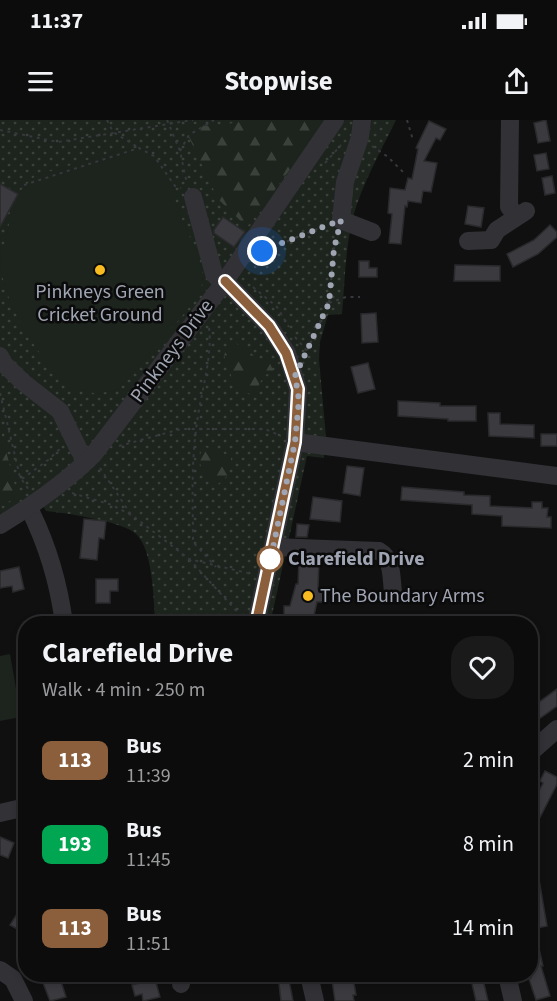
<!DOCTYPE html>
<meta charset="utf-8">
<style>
body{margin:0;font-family:"Source Sans 3",sans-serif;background:#1a1a1b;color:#f1f3f6;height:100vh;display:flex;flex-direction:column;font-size:22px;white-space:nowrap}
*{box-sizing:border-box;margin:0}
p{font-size:20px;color:#9a9b9d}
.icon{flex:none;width:33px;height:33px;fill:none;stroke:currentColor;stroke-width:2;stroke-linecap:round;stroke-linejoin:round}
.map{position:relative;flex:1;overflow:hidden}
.panel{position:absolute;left:18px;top:496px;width:520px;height:366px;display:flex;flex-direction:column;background:#0c0c0d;border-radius:24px;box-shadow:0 3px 9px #0003,0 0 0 2px #2c2c2e}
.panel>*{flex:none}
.badge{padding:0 12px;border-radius:9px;font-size:21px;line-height:39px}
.you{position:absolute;width:30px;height:30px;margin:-15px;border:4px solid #fff;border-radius:50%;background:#1a73e8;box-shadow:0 0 0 9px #1a73e833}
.map>.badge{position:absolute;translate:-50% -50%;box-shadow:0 0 0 3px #fff}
.round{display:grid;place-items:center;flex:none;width:63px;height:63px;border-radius:24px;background:#1a1a1b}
.summary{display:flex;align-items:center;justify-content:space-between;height:102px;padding:0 24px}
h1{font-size:28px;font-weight:700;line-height:45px}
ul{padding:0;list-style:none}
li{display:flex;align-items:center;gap:18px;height:84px;padding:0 24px}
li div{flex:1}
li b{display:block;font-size:22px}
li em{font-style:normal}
li .badge{min-width:66px;font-weight:700;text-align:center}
.status{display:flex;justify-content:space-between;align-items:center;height:42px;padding:0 30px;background:#0c0c0d;direction:ltr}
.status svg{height:16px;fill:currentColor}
header{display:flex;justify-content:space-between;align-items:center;height:78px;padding:0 24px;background:#0c0c0d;font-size:27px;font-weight:700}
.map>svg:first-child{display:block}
.grass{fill:url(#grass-dots)}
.forest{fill:url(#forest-firs)}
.garden{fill:#1c241d}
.building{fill:#3a3a3f;stroke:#2a2a2d;stroke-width:1.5}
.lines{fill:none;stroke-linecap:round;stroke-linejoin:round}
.path{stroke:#37383d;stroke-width:2;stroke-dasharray:3 4.5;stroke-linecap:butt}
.minor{stroke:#313136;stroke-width:18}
.line-casing{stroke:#fff;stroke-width:14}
.line{stroke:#8b5e3c;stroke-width:9}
.walk{stroke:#a0a5b3;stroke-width:6;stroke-dasharray:0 10.8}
.poi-dot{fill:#f8bc21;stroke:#0b0b0c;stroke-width:2}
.stop-dot{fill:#fff;stroke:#8b5e3c;stroke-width:3}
.labels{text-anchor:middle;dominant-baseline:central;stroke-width:5;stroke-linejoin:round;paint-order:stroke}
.poi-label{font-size:20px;fill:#a0a5b3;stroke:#0b0b0c}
.street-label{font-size:20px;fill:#a0a5b3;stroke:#0b0b0c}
.stop-label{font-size:20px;font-weight:bold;fill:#a0a5b3;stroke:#0b0b0c;text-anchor:start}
</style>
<div class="status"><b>11:37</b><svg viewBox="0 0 49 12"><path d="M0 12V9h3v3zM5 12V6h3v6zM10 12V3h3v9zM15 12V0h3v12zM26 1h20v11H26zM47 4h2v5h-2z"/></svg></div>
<header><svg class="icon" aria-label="menu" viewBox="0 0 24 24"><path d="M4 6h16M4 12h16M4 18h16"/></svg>Stopwise<svg class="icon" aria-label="share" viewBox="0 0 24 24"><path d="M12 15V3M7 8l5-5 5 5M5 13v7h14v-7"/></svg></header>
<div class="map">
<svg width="557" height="881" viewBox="0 0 557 881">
<defs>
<pattern id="grass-dots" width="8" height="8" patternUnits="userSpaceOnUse" patternTransform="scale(1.5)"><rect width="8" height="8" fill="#1c241d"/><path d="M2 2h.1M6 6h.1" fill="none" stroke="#3a413b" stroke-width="1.8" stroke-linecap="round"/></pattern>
<pattern id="forest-firs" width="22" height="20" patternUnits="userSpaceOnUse" patternTransform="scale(1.5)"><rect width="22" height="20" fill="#1c241d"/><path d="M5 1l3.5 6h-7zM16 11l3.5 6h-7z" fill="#3a413b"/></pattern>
</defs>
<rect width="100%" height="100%" fill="#101011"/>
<path class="grass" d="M0,0H396C381,31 362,64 353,97C345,129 345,162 342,194L328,195L320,222L319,239L326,317L324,338L307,336L270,504H155C154,482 153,429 136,414C122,401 65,393 46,391L40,381L2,399L0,393Z"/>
<g class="forest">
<path d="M244,0H327L247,107L218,79L186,11L185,6L190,3C209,8 225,6 244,0Z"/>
<path d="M231,222L245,227L258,240L269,241L274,253L264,255L256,271L250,274C230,263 231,254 224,235Z"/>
<polygon points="0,308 18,377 0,386"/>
<path d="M203,327L214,329L231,337C231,350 228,360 215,365C203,354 195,343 203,327Z"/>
</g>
<g class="garden">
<path d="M139,28L154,36L175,66C167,86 211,141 201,168C196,181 186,191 177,202C158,225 136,245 119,269L97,274L80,269L74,275C43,241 0,185 0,135C1,129 5,123 6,118C10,105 10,93 10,81L35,56L121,30Z"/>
<polygon points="10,534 21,597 0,601 0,536"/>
</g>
<g class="building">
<polygon points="546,0 550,21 538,23 534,3"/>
<polygon points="429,1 446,9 440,20 436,18 424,41 437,43 431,72 423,71 421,83 408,81 407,87 405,86 401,124 389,123 392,94 388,93 390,68 405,70 408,58 412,59 418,29 416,28"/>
<polygon points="546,33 549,49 537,51 534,35"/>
<polygon points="552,56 555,73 545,75 542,58"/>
<polygon points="0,64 18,74 0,107"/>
<polygon points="468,86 484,88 481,107 465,104"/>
<polygon points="223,97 245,112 234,127 214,113 214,110"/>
<polygon points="550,105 557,112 557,117 538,134 513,147 507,134 534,120"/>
<polygon points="359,141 369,141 369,148 377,148 377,157 359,157"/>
<polygon points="455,145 500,146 500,161 454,161"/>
<polygon points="376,193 378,222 362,223 361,194"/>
<polygon points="368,243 375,269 358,273 351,247"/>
<polygon points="398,281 440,283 440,286 476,286 476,301 448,301 448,299 398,296"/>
<polygon points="488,293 500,293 500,304 534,305 534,318 489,316"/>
<rect x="541" y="314" width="16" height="12"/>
<polygon points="347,346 364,348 360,376 343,373"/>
<polygon points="402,367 464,372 464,375 490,376 490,386 532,388 532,382 542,382 542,388 548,388 547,397 551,397 551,408 502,406 502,396 472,394 472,385 401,380"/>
<polygon points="313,377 342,381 340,402 310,399"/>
<polygon points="84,399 106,401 104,419 99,418 97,440 80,438"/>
<polygon points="297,404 309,405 307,417 296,417"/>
<polygon points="299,439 319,440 318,469 323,469 323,482 317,482 313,500 297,497 297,502 284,502 284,486 290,486 296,464 298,464"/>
<polygon points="19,447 24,469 13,472 12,466 0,468 0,451"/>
<polygon points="96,459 118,459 118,471 110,471 110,483 96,483"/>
<polygon points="557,569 557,586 539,599 531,588"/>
<polygon points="545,651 557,657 557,664 531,715 531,687 543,663 540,661"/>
<polygon points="0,717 14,723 8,738 0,735"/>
<polygon points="536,742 547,806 533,809 531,743"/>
<polygon points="26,780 26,814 10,805"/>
<polygon points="531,811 535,811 543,846 541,846 550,876 536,880 529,859 531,858"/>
<polygon points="40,855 59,855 66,877 50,881"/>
<polygon points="278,855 288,855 293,881 281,881"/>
<polygon points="470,855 482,855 488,881 476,881"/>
<polygon points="353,857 356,875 353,875 354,881 335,881 332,860"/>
<polygon points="155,859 160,877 143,881 142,874 135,876 132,865"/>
</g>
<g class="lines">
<g class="path">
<polyline points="107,0 113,12 139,28"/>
<polyline points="167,0 180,31 187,64"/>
<polyline points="407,0 413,20"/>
<polyline points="0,10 58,22 193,0"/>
<polyline points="372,26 388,37 404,53"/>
<polyline points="180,31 189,15 214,0"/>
<polyline points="325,43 341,25"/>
<polyline points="24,65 139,28 154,36 175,66 181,68"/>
<polyline points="266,130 327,105"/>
<polyline points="253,167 277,187 289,207"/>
<polyline points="329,183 346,177 360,177"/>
<path d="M209,208C213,238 199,279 196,310C191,347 193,385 193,422L216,447"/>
<polyline points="295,217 307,231"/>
<polyline points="304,237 329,183 334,129 338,114"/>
<polyline points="0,273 20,357 29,370"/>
<polyline points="119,326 181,309 265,309 281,316"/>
<polyline points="100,348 132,396"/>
<polyline points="22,359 48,340 62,327"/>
<polyline points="72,373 112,385 133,396 189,439 252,454"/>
<polyline points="189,439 242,497"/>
</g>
<g class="minor">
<polyline points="362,0 360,17 345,62 341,100 372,112"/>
<polyline points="510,0 509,87 517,96"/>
<polyline points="193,77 214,154 223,164"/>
<polyline points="468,121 491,120 497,110 526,91"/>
<polyline points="225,161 269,206 287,233 298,269 295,322 256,504"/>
<polyline points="0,236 3,243 24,263 60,291 79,330 87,341"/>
<polyline points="295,322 557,356"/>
<path d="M29,388C47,424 59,464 64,504"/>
<path d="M0,405C33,385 66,362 93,335L223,164L335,0"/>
<path d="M273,427L379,431C393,439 391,457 393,472"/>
<polyline points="531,632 557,609"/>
<polyline points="0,693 26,687"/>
<polyline points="0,850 13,859 24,881"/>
<polyline points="309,855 315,881"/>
<polyline points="507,855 513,881"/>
<polyline points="181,864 182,855"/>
</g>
</g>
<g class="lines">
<g class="line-casing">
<polyline id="line" points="225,161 269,206 286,233 298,269 295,322 256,504"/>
</g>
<use href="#line" class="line"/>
<polyline class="walk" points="262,131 341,100 334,129 329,183 295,256 299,280 295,322 270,442 270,439"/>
</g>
<g class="poi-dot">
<circle cx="100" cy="150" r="6"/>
<circle cx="308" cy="476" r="6"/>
</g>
<circle class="stop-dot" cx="270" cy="439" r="12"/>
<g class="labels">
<g class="poi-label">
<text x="100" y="172">Pinkneys Green<tspan x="100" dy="23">Cricket Ground</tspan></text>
<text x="320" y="476" text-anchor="start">The Boundary Arms</text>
</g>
<g class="street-label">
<text transform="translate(172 231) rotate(-53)">Pinkneys Drive</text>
</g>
<g class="stop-label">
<text x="288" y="439">Clarefield Drive</text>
</g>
</g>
</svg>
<div class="you" style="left:262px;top:131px"></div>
<section class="panel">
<div class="summary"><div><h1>Clarefield Drive</h1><p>Walk · 4 min · 250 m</p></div><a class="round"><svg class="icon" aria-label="heart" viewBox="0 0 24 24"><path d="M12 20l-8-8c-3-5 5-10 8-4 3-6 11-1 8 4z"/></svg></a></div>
<ul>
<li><span class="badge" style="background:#8b5e3c;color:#fff">113</span><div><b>Bus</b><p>11:39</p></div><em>2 min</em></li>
<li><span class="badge" style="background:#00a651;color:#fff">193</span><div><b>Bus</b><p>11:45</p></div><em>8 min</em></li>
<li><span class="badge" style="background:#8b5e3c;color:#fff">113</span><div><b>Bus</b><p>11:51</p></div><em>14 min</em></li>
</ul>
</section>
</div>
